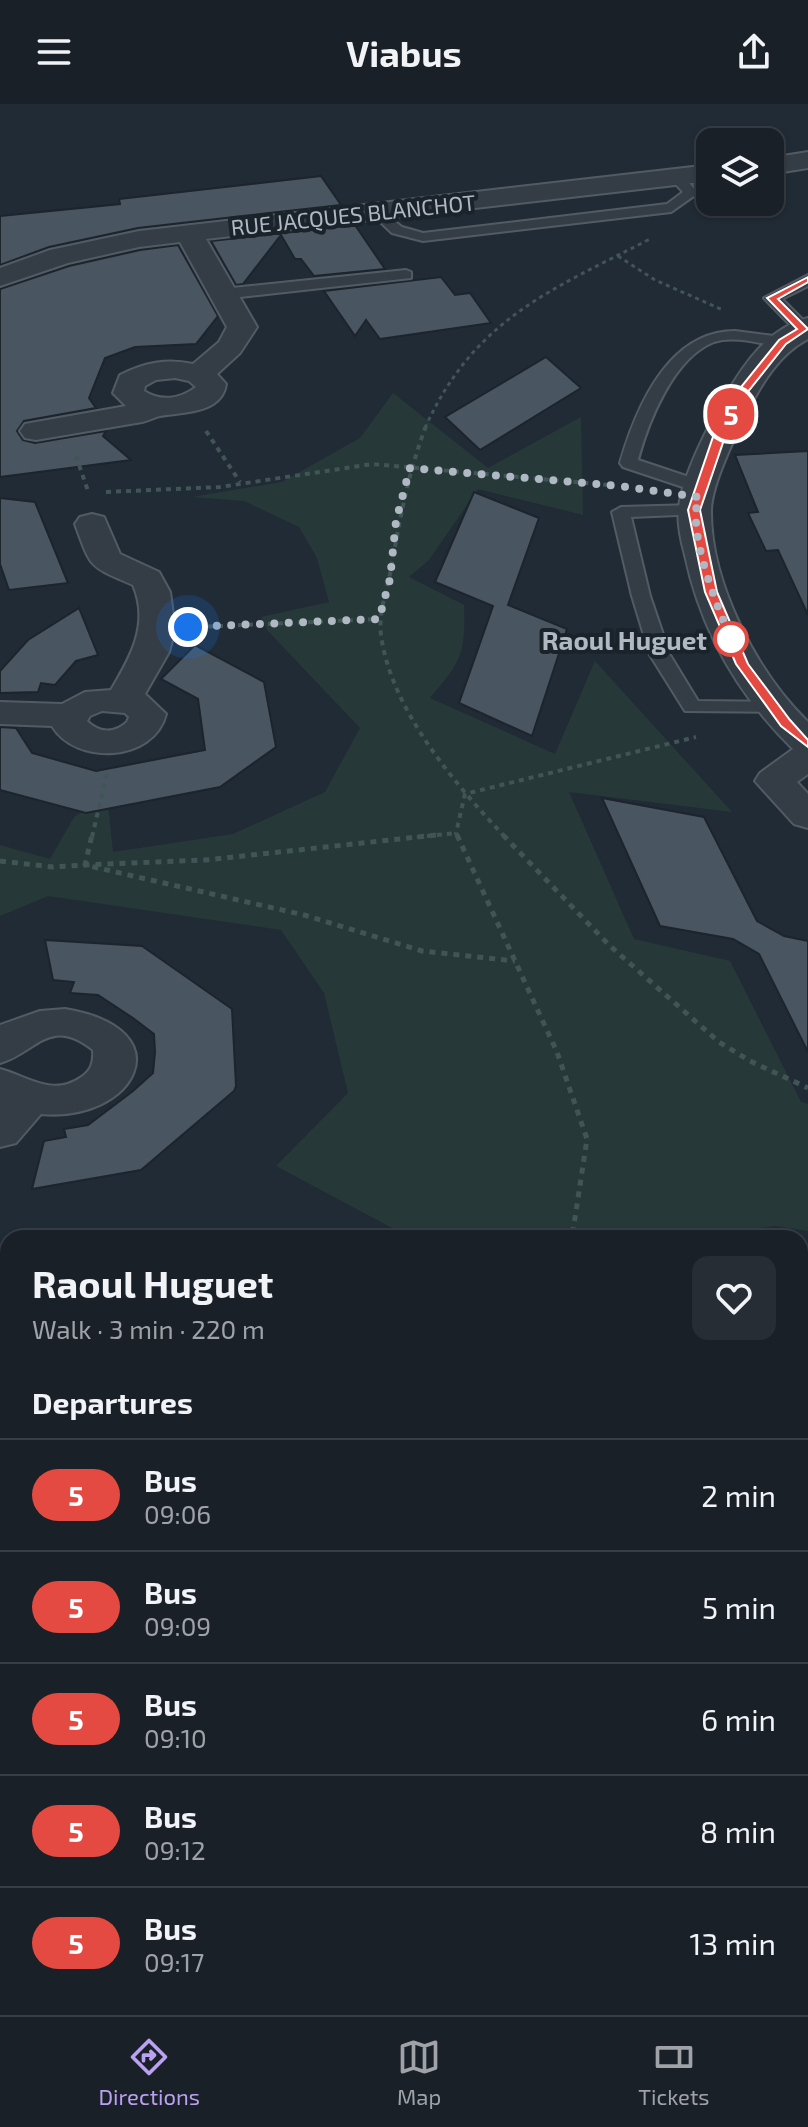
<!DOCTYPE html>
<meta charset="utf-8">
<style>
body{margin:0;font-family:"Exo 2",sans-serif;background:#262d34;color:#f1f3f6;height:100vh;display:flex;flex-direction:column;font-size:30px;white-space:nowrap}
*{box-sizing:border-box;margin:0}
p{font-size:26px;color:#9fa3a8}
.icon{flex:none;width:44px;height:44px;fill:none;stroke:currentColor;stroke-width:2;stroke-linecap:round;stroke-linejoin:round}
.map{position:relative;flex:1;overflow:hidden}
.panel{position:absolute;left:0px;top:1126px;width:808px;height:786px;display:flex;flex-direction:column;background:#192028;border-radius:24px 24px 0 0;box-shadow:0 2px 6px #0004,0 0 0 2px #373e45}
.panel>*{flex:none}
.badge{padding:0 16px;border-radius:26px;font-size:28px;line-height:52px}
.tools{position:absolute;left:696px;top:24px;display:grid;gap:16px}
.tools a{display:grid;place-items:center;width:88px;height:88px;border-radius:16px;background:#192028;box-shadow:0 2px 6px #0004,0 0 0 2px #373e45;font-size:40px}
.you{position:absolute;width:40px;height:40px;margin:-20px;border:6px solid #fff;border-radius:50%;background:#1a73e8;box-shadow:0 0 0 12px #1a73e833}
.map>.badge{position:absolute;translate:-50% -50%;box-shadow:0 0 0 4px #fff}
h2{padding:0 32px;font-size:30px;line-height:72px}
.round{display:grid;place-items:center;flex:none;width:84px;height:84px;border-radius:16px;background:#262d34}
.summary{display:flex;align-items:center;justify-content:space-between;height:136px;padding:0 32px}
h1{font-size:38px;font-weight:700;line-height:60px}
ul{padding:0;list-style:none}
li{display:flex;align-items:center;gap:24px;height:112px;padding:0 32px;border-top:2px solid #373e45}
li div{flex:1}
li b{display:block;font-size:30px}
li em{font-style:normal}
li .badge{min-width:88px;font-weight:700;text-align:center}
header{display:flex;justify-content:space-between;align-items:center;height:104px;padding:0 32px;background:#192028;font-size:36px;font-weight:700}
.dock{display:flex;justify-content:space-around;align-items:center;height:112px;border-top:2px solid #373e45;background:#192028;font-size:22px;color:#9fa3a8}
.dock a{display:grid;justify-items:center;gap:4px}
.dock .selected{color:#bca0f2}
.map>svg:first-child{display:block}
.green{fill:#263938}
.building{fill:#495561;stroke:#1c242c;stroke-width:2}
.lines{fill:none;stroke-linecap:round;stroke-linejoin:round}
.service-casing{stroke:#525b64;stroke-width:4}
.minor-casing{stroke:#525b64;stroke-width:4}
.path-far3{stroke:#425556;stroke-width:3;stroke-dasharray:4 4;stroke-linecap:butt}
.path-far2{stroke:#425556;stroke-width:4;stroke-dasharray:5 5;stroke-linecap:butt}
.path-far1{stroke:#425556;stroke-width:5;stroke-dasharray:6 6;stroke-linecap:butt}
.path{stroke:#425556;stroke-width:6;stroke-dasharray:8 8;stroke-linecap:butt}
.service{fill:#343d46;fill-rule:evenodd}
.minor{fill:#343d46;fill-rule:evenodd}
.line{fill:#e44a41;stroke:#fff;stroke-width:2}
.walk{stroke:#afb8c3;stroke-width:8;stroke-dasharray:0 14.4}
.stop-dot{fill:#fff;stroke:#e44a41;stroke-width:4}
.labels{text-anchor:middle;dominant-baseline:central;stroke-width:8;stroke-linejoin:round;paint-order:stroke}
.far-street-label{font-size:22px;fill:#afb8c3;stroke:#1a222a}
.stop-label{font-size:26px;font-weight:bold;fill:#afb8c3;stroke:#1a222a;text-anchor:end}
</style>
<header><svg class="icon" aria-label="menu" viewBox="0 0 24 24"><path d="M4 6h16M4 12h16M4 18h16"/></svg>Viabus<svg class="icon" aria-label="share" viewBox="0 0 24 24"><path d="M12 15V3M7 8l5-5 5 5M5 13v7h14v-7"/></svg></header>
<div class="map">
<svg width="808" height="1911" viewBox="0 0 808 1911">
<rect width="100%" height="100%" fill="#212b35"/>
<path class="green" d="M393,289L488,364L581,313L583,411L478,385L429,456L409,473L464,501C466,548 461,558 430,594L555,650L595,557L732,708L569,688L634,835L730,857L801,998L808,1000V1127L775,1122L681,1134H411L276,1062L348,989L324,889L281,826L48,792L0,812V741L50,755L74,713L107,692L113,748L233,730L325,688L360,624L267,526L261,513L329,498L317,454L299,423L244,397L192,393L282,378L360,334Z"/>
<g class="building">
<polygon points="321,72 341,101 138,124 49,143 0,161 0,112 120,100 119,95"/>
<polygon points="355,121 385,165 314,172 301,155 295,155 281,131 243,180 236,181 211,137"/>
<polygon points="178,141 218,212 196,240 135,243 105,254 89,294 96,304 24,317 17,327 23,336 35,339 106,327 103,332 131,356 0,373 0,185 69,162 140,146"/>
<polygon points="441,173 455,191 470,189 491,219 380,235 366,216 355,232 324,187"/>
<polygon points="546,253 581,284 480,346 445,313"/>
<polygon points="808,347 808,511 778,446 766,447 748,409 758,408 735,351"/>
<polygon points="474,388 539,414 508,501 567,525 532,632 459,599 493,502 435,478"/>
<polygon points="0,394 35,398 68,479 9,486 0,460"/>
<polygon points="79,504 98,551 76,557 55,581 41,579 38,588 0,589 0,567 28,536"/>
<polygon points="195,541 264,578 276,643 220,683 86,709 0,686 0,623 16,624 32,649 96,667 205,646 198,595 161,575"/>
<polygon points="602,694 704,713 757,817 784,832 808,837 808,948 759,850 733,835 660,822"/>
<polygon points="45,836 142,842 232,905 236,982 234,987 141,1066 32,1085 44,1037 66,1033 64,1025 88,1021 133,987 153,969 155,948 154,930 133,914 98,891 70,889 74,878 53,876"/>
</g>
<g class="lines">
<g class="service-casing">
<g id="service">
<polygon points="675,68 680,69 698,89 671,108 423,137 392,129 370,108 377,104 402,123 423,129 667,100 683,88 668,72"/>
<polygon points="406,166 411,168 411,174 222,195 214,190 222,185"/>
<polygon points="808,171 808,182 782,195 808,221 808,229 797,228 764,194"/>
<path d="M735,227L782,233L790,238L782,243C762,240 734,231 714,238C673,254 648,319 638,356L707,379L710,383L707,387H695L623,363L620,359C636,304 668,227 735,227Z"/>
<polygon points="694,401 703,406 700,410 631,413 650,492 670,551 698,597 774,598 784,604 781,608 685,607 650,551 632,492 612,408 621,403"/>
</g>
</g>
<g class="minor-casing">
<g id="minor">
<polygon points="808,48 808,64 770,70 770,54"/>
<path d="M710,61V77L206,135L257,223L240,249L217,270L226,280C222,310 182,308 160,312C155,313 148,317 142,318L36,336L25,334L20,327L25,320L36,318L126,302L113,289L120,271C144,259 166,254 193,260L219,238L227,223L180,138L139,143L68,159L0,182V164L50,146L139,127ZM175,274L189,277L196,283C180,295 161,298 144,287L145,282L156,276Z"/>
<path d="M808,214V235C779,250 761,280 747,309C735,333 712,379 711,406C710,478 757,569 808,618V670L797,678L808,690V724L794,720L755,677L760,669L793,645C738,591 701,527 685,451C681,437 677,418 679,403C683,370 709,320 726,291C745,258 769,224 808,214Z"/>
<path d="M92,410L104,413L120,450L159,468L170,488L175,525L169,548L145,590L166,610C154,658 76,662 52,622L0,620V598L62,600L85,588L111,586C130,554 150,520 133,481C88,461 92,466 75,420L80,413ZM102,607L125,609L129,613L127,618C114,630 99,629 87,617L90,612Z"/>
<path d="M65,905C186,925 135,1019 41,1010L16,1039L0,1043V965C27,972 52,993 80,974C91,967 94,959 93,946C49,911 36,949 0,959V921L40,907Z"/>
<polygon points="8,1375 8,1415 0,1418 0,1376"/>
<polygon points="0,1493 8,1495 8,1547 0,1550"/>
<polygon points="17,1904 82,1904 79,1911 14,1911"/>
</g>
</g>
<g class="path-far3">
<polyline points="618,152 655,176 723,206"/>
<path d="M425,324C474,215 551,186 650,135"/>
</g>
<g class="path-far2">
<path d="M426,322C408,369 400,415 391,465C387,487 378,508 381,531C391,606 455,680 505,733"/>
<polyline points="206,327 240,378"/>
<polyline points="76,352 88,387"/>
<polyline points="106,388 220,383 372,360 609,381"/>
<polyline points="198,523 379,515"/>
<polyline points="92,733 107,669"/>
<polyline points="417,733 456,729"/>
<polyline points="458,733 456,729 465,690 696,633"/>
</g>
<g class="path-far1">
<polyline points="436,731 206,756 85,761 304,811 422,847 515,857"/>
<polyline points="457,731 557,948 587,1035 573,1127 560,1134"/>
<polyline points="503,731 609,841 719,938 750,957 808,984"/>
<polyline points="0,757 53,763 85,761 92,731"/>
</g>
<polyline class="path" points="537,1911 539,1904"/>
<use href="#service" class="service"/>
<use href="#minor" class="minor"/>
</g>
<polygon class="line" points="808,173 808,178 778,195 808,225 786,240 747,289 726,330 700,406 717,488 748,560 790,616 808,636 808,643 781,622 736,560 705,488 688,406 714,330 737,288 779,236 797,225 767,194"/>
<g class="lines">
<path class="walk" d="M188,523L379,515L390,475L396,417L410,364L619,382L699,393C686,426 717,502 731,535"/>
</g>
<circle class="stop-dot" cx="731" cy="535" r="16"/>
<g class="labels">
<g class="far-street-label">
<text transform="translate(353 110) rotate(-6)">RUE JACQUES BLANCHOT</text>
</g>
<g class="stop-label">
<text x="707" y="535">Raoul Huguet</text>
</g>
</g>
</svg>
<div class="tools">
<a><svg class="icon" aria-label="layers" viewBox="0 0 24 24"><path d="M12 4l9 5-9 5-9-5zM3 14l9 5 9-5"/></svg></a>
</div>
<div class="you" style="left:188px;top:523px"></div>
<b class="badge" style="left:731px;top:310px;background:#e44a41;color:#fff">5</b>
<section class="panel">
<div class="summary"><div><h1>Raoul Huguet</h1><p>Walk · 3 min · 220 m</p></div><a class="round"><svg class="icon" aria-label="heart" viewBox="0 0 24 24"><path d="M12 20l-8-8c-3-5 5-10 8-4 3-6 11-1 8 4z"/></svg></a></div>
<h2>Departures</h2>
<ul>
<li><span class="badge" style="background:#e44a41;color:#fff">5</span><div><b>Bus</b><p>09:06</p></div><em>2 min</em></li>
<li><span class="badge" style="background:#e44a41;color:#fff">5</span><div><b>Bus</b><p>09:09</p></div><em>5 min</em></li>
<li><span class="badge" style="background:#e44a41;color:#fff">5</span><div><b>Bus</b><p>09:10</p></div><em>6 min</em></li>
<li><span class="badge" style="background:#e44a41;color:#fff">5</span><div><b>Bus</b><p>09:12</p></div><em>8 min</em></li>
<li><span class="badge" style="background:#e44a41;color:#fff">5</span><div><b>Bus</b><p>09:17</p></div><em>13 min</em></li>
</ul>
</section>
</div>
<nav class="dock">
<a class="selected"><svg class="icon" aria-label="directions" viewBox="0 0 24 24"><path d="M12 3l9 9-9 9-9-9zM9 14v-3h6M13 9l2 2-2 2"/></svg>Directions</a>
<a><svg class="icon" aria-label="map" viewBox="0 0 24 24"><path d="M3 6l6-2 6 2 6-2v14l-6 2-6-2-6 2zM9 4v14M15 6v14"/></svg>Map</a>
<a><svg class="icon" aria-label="tickets" viewBox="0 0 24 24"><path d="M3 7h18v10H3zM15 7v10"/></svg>Tickets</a>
</nav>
